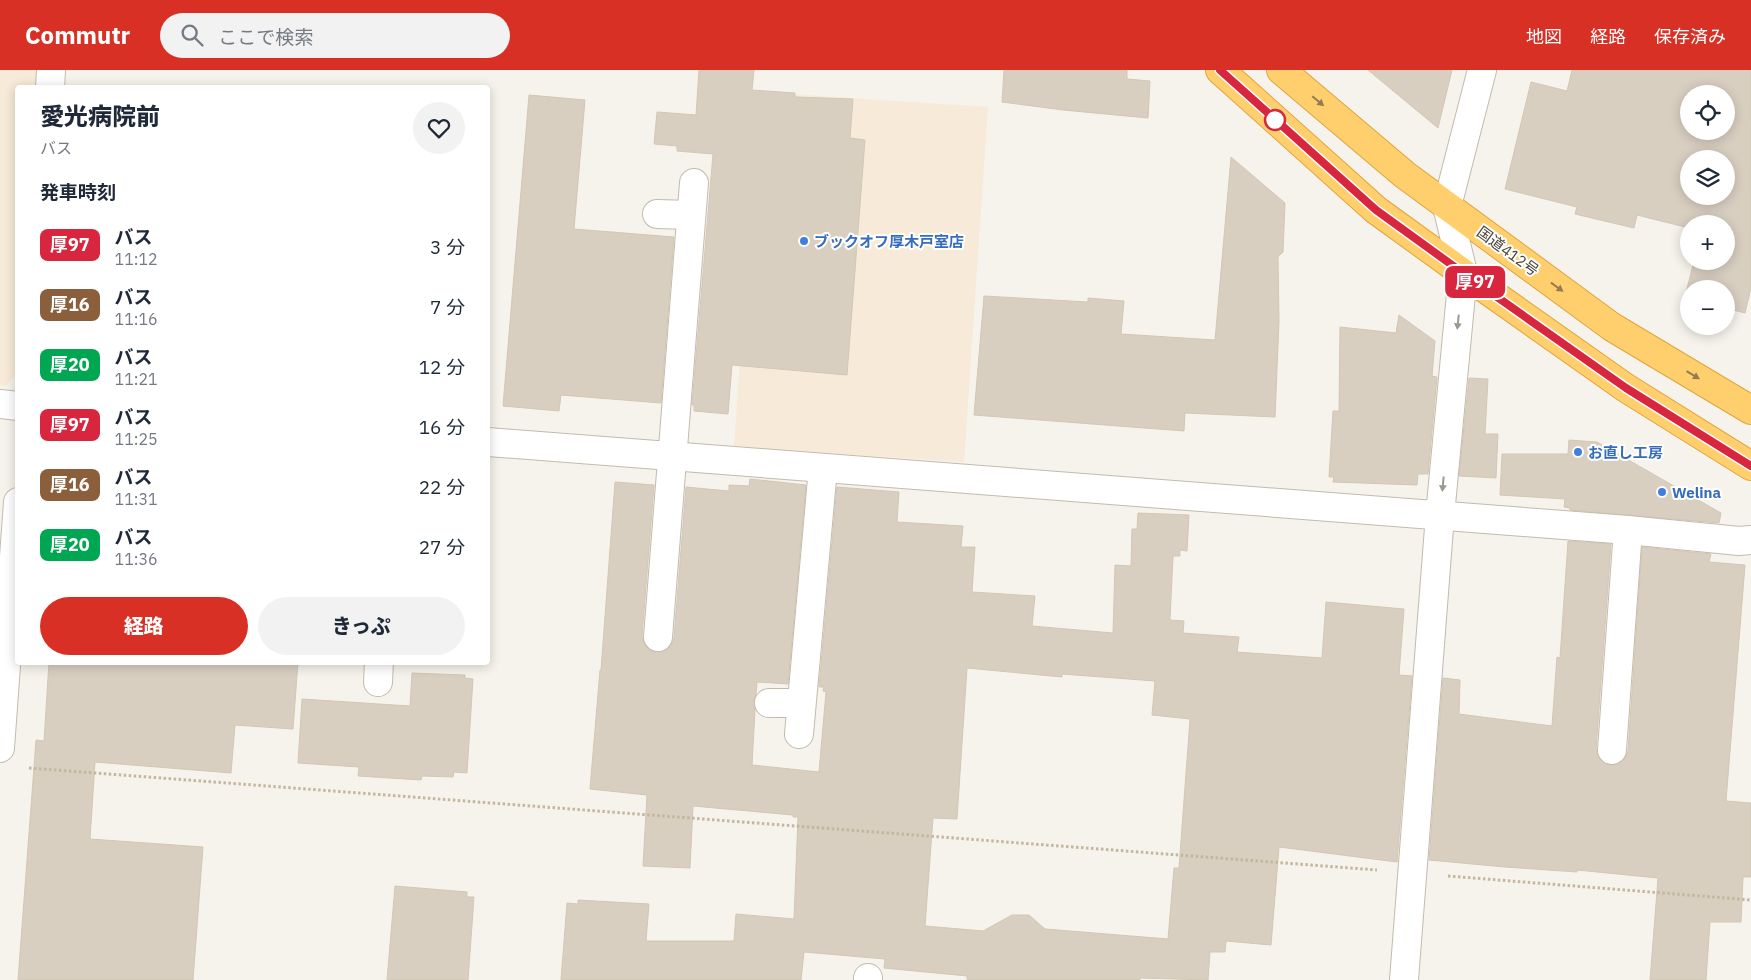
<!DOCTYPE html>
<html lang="ja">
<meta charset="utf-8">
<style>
body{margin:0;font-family:"IBM Plex Sans","Noto Sans JP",sans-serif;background:#f2f2f3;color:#1f2937;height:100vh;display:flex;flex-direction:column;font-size:19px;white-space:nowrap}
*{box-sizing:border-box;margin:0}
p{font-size:16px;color:#747a83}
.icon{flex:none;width:28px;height:28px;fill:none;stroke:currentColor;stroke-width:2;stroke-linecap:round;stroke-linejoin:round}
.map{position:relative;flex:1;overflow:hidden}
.details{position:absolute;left:15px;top:15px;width:475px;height:580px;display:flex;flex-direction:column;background:#fff;border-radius:5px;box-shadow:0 2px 12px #0003}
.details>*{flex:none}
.badge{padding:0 10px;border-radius:8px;font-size:18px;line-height:32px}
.tools{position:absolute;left:1680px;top:15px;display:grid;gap:10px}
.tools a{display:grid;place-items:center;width:55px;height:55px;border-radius:50%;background:#fff;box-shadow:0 2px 12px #0003;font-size:25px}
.map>.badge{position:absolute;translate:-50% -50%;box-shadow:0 0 0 2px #fff}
h2{padding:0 25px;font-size:19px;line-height:45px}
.round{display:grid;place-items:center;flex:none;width:52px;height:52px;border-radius:26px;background:#f2f2f3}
.head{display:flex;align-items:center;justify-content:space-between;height:85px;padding:0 25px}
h1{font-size:24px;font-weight:800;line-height:38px}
.primary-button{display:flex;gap:10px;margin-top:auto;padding:10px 25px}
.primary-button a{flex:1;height:58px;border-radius:30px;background:#d93025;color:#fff;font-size:20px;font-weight:800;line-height:58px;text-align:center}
.primary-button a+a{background:#f2f2f3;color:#1f2937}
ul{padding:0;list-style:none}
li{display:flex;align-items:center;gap:15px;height:60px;padding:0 25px}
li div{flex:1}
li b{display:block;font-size:19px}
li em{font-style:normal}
li .badge{min-width:55px;font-weight:700;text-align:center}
header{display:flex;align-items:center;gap:30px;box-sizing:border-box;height:70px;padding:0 25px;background:#d93025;color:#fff}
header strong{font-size:24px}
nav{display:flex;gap:28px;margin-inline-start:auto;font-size:18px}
.search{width:350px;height:45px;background:#f2f2f3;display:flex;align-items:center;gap:12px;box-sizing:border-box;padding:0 18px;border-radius:28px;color:#747a83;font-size:19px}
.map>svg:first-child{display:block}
.commercial{fill:#f7ead8}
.building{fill:#d8cfc1;stroke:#d3c7b4;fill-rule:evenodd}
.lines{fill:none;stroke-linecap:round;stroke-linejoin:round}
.minor-casing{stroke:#c2bbae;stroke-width:30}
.highway-casing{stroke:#e0a43c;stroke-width:30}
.path{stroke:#c4b79f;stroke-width:3;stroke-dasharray:2.5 2.5;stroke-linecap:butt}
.minor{stroke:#fff;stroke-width:28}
.highway{stroke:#ffcf6e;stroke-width:28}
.oneway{fill:#937c4e}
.oneway2{fill:#9c9892}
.line-casing{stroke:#fff;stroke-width:11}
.line{stroke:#d7263d;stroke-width:8}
.stop-dot{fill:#fff;stroke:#d7263d;stroke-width:2.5}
.shop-dot{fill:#3f7fe0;stroke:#fff;stroke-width:2}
.labels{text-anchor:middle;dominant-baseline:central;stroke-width:4;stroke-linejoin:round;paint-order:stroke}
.shop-label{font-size:15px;font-weight:bold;fill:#366cbe;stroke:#fff;text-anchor:start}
.street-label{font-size:15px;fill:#4b4439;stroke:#fff}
</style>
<header>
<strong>Commutr</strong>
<div class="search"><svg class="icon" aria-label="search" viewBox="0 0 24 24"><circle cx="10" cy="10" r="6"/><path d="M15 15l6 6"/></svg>ここで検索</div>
<nav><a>地図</a><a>経路</a><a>保存済み</a></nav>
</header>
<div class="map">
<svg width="1751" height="910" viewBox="0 0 1751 910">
<rect width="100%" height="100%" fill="#f6f3ec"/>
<g class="commercial">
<polygon points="0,0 40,0 39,17 18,18 18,282 16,304 6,316 0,316"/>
<polygon points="758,22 988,37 964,392 734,377"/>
</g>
<g class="building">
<polygon points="699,0 754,0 752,20 795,23 795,27 853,29 850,68 865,70 847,305 732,295 728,344 694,341 694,335 692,335 713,84 677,81 677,76 654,74 657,42 696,45"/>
<polygon points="1004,0 1127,0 1127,9 1150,11 1148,48 1063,40 1002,32"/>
<polygon points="1368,0 1452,0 1438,58"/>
<path d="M1572,0H1751V218L1745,243L1726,238V219H1689V228L1685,227L1694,191H1726V154H1689V158L1637,145L1634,158L1575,144L1577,137L1505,119L1531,12L1567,21ZM1689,24H1726V61H1689ZM1689,89H1726V126H1689Z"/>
<polygon points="529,25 585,30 574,159 674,167 661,333 561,325 559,341 503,336"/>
<polygon points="1231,87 1285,133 1283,182 1278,187 1279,251 1275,347 1185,343 1184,361 974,345 984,226 1088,232 1088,228 1124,231 1121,264 1215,270"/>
<polygon points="1399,245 1435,271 1432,306 1437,307 1428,404 1418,404 1417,415 1333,412 1334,407 1329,407 1333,341 1339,341 1340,257 1396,263"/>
<polygon points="1469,308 1488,309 1485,364 1498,364 1496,408 1459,406"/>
<polygon points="1569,370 1597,372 1721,443 1719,453 1570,440 1570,438 1564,437 1565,429 1500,425 1502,384 1568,384"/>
<path d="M750,409L806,415L788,614L757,612L756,624L753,633L755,640L752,695L819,702L826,622L823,621L824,617H819L837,417L899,422L897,452L963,456L961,477H975L972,522L1035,526L1032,556L1113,563L1115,495L1131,496L1132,459H1137L1138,443L1189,445L1187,481L1180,480V486H1173L1170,550L1184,551L1183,563L1239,567L1237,582L1322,588L1326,532L1404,539L1399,605L1412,606L1397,792L1279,777L1271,875L1226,871L1225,882H1210L1208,910L1140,908V910H967V906L884,898L885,889L804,882L801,910H561L567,833L578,834V830L649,834L646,871H734L736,844L794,849L798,747H793V745L693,736L690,798L643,796L647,725L590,719L600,600H601L615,412L654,415L642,566L644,573L649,580L657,583L664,581L671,576L674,568L686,417L729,421V415L749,416ZM967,598L1062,607V604L1155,611L1152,645L1190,649L1179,798H1174L1168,869L1045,859L1029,845H1012L983,861L925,856L933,748L957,749Z"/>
<polygon points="1568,471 1611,474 1596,679 1598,687 1604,693 1610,695 1619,694 1625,688 1628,681 1642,477 1711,484 1709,492 1745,495 1726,731 1751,733 1751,807 1743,807 1741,852 1710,852 1706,910 1650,910 1658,808 1577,800 1577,802 1505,797 1429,790 1443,608 1460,610 1459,644 1552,656 1557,587 1560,588"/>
<polygon points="49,592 298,592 293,659 235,655 231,703 95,692 90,769 203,777 193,910 18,910 36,670 44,671"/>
<polygon points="412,603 465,605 465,608 473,609 467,703 454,702 453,707 422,706 421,710 358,706 359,697 298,693 302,629 410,636"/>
<polygon points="395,816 467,822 467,827 474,827 468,910 387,910"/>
</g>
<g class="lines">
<g class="minor-casing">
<g id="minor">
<polyline points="50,18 51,0"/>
<polyline points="657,144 691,145"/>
<polyline points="0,334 18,336"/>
<polyline points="488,372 1628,460 1739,471 1751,470"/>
<polyline points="658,567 694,113"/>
<polyline points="378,612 379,592"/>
<polyline points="769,633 801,633"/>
<polyline points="799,664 823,398"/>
<polyline points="0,678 18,432"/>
<polyline points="1612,680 1628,460"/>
<polyline points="868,910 868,908"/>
<polyline points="1404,910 1440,445 1463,203 1447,136 1482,0"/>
</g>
</g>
<g class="highway-casing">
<g id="highway">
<polyline points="1220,0 1376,140 1463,203 1626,318 1751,396"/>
<polyline points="1281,0 1405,105 1612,257 1751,340"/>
</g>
</g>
<g class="path">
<polyline points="29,698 1377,800"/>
<polyline points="1448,806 1751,830"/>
</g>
<use href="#minor" class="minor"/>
<use href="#highway" class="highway"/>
</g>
<defs><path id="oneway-solid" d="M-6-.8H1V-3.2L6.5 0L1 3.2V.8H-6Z" transform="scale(1.25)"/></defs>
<g class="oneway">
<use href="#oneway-solid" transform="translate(1318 31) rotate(40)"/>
<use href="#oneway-solid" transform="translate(1557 217) rotate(36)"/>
<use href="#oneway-solid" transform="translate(1693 305) rotate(31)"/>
</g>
<g class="oneway2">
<use href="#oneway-solid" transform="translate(1458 252) rotate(96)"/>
<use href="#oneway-solid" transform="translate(1443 414) rotate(95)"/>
</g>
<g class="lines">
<g class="line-casing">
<polyline id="line" points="1220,0 1376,140 1463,203 1626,318 1751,396"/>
</g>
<use href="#line" class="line"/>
</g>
<circle class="stop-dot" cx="1275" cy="50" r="10"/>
<g class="shop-dot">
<circle cx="804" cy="171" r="5"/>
<circle cx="1578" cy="382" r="5"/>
<circle cx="1662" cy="422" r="5"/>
</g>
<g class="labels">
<g class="shop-label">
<text x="814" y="171">ブックオフ厚木戸室店</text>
<text x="1588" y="382">お直し工房</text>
<text x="1672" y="422">Welina</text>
</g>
<g class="street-label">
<text transform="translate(1508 181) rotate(36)">国道412号</text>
</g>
</g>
</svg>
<div class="tools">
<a><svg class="icon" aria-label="locate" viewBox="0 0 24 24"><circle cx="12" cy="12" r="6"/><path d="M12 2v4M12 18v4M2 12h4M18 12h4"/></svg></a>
<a><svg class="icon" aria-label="layers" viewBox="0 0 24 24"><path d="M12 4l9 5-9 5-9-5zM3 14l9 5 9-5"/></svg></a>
<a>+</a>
<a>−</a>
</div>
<b class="badge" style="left:1475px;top:212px;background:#d7263d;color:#fff">厚97</b>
<section class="details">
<div class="head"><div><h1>愛光病院前</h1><p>バス</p></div><a class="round"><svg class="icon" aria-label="heart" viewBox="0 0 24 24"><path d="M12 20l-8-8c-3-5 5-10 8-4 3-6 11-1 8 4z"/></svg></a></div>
<h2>発車時刻</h2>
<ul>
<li><span class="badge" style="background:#d7263d;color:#fff">厚97</span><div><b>バス</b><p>11:12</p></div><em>3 分</em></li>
<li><span class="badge" style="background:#8b5e3c;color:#fff">厚16</span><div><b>バス</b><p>11:16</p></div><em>7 分</em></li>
<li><span class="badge" style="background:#00a651;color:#fff">厚20</span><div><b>バス</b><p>11:21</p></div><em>12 分</em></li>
<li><span class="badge" style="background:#d7263d;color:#fff">厚97</span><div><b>バス</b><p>11:25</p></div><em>16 分</em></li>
<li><span class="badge" style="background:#8b5e3c;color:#fff">厚16</span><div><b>バス</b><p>11:31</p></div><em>22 分</em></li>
<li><span class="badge" style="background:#00a651;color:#fff">厚20</span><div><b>バス</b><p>11:36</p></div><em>27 分</em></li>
</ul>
<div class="primary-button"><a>経路</a><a>きっぷ</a></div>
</section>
</div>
